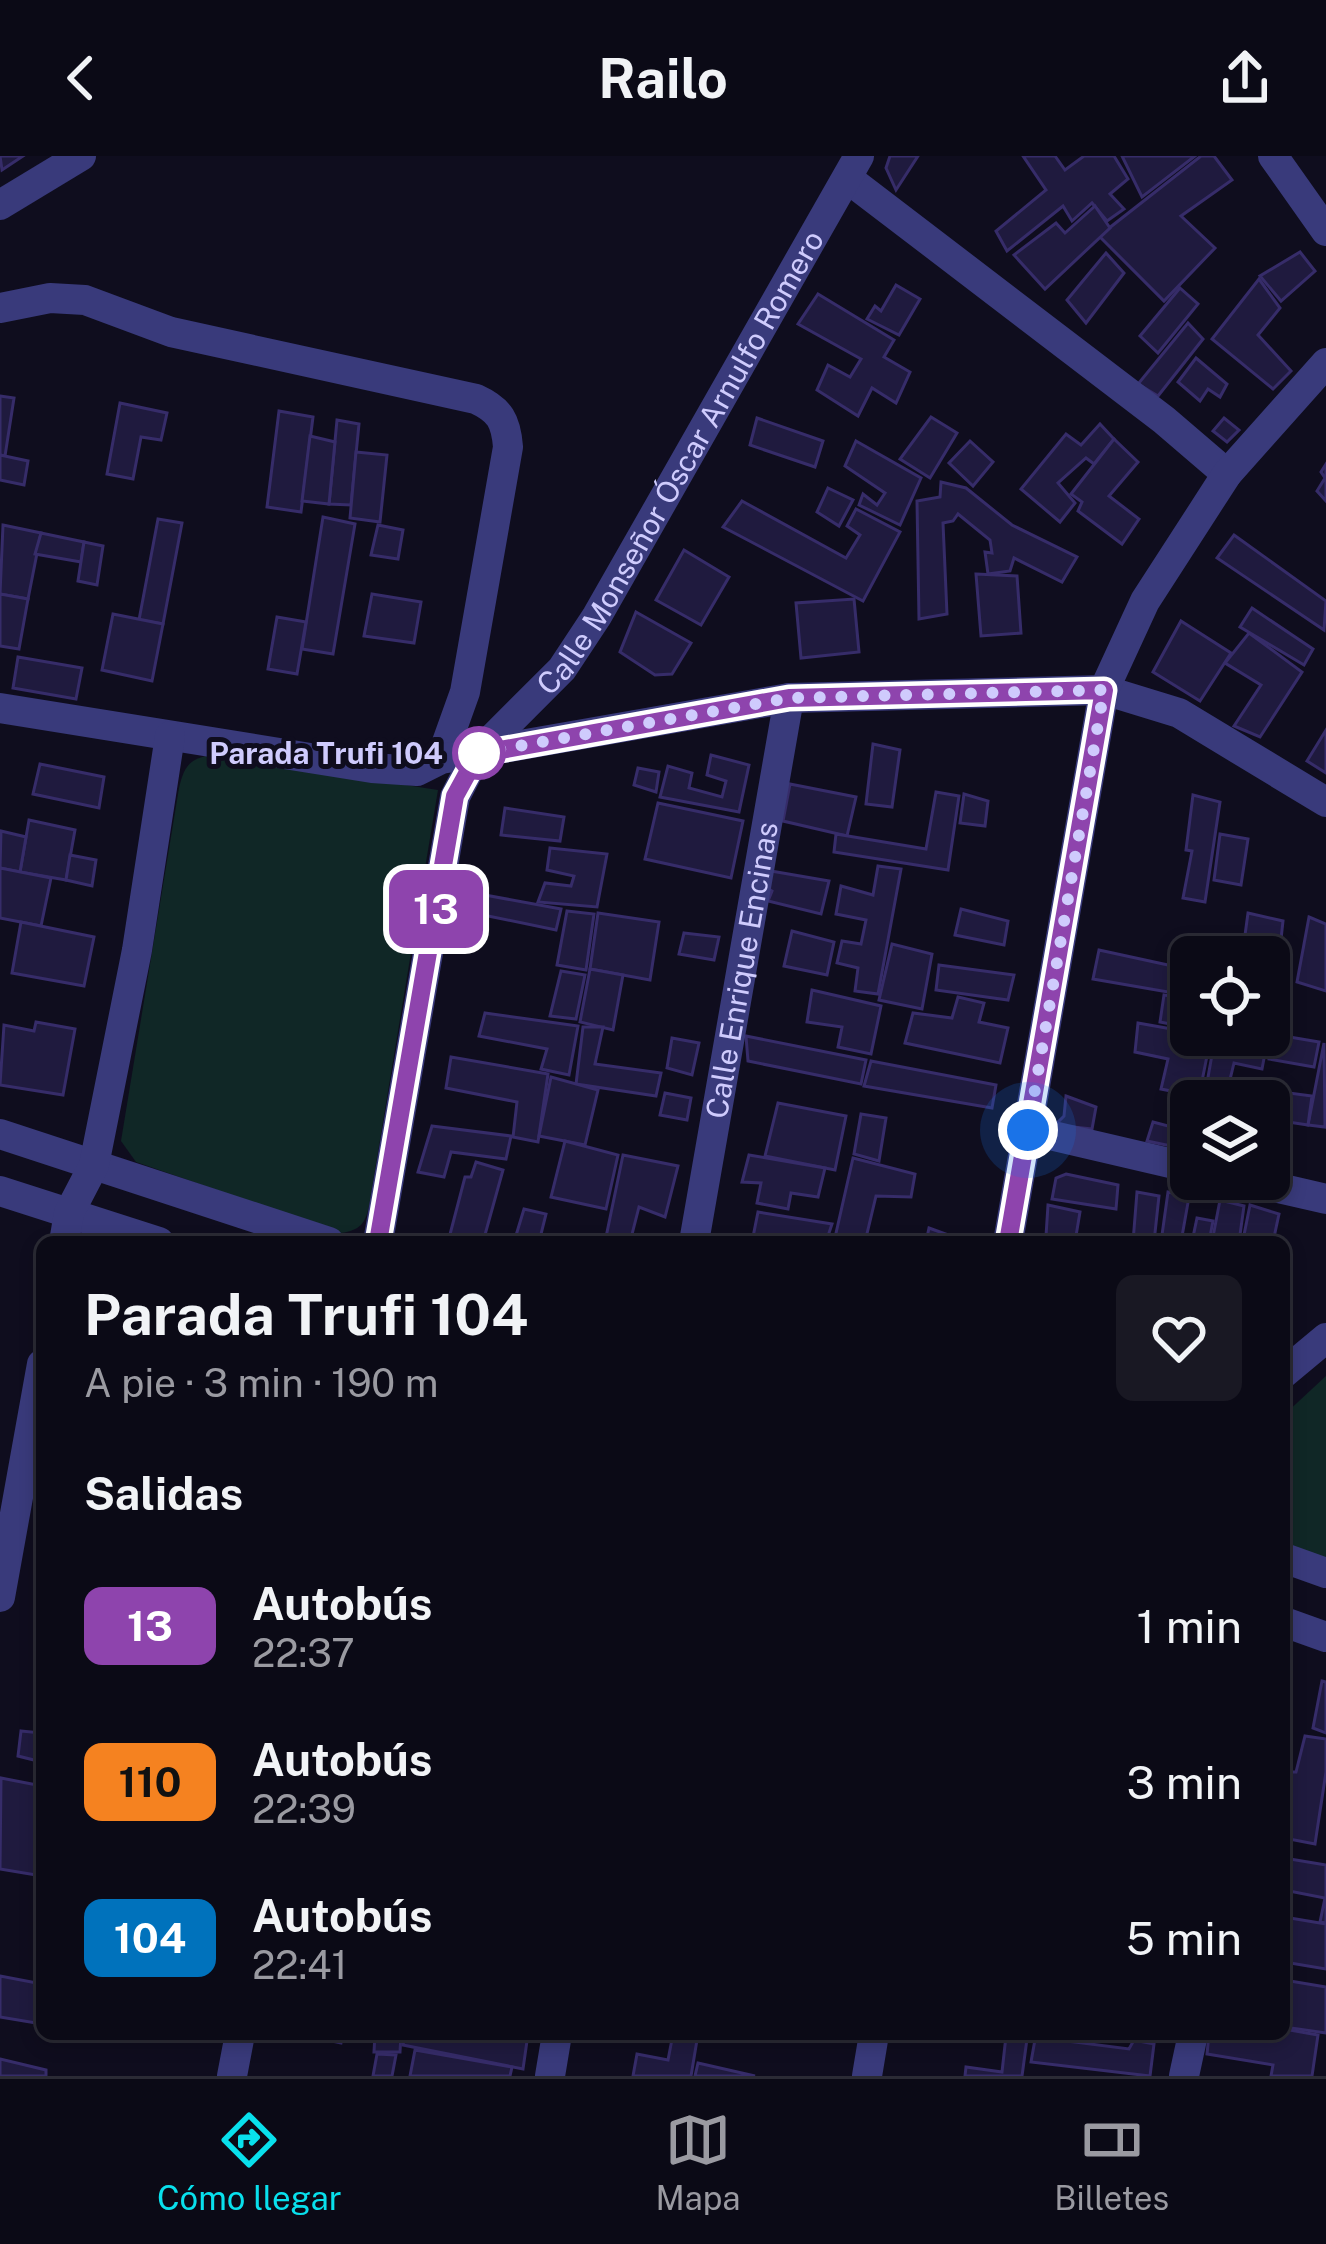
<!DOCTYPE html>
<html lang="es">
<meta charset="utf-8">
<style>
body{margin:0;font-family:"Public Sans",sans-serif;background:#191823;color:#f1f3f6;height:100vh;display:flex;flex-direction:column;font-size:45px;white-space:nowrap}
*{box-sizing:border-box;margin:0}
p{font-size:39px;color:#9a9aa1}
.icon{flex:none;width:66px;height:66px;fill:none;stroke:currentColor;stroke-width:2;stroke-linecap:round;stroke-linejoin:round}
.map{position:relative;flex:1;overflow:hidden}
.panel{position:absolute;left:36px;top:1080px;width:1254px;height:804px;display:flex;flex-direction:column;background:#0b0a16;border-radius:18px;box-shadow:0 6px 18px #0003,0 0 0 3px #2b2b35}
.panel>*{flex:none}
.badge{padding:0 24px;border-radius:18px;font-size:42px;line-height:78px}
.tools{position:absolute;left:1170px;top:780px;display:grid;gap:24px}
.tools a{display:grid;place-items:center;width:120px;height:120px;border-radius:18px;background:#0b0a16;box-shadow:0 6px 18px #0003,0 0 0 3px #2b2b35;font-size:60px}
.you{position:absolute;width:60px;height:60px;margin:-30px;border:9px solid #fff;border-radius:50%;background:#1a73e8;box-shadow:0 0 0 18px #1a73e833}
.map>.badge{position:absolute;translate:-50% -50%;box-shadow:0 0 0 6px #fff}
h2{padding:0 48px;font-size:45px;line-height:108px}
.round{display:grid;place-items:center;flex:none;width:126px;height:126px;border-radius:18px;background:#191823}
.overview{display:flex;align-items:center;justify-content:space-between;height:204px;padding:0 48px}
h1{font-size:57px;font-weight:700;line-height:90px}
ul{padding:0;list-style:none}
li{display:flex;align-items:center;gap:36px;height:156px;padding:0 48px}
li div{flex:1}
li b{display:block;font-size:45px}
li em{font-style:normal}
li .badge{min-width:132px;font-weight:700;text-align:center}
header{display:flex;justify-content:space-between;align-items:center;height:156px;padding:0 48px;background:#0b0a16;font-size:54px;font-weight:700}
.tabs{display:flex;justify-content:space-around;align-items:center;height:168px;border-top:3px solid #2b2b35;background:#0b0a16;font-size:33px;color:#9a9aa1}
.tabs a{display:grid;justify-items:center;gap:6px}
.tabs .on{color:#09e0ec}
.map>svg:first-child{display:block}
.green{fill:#102726}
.building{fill:#1f1a3e;stroke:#362c69;stroke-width:3}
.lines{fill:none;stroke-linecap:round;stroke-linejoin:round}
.minor{stroke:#393a7b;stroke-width:30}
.line-casing{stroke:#fff;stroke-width:27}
.line{stroke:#8e44ad;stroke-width:18}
.walk{stroke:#cfcbfd;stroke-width:12;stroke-dasharray:0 21.6}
.stop-dot{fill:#fff;stroke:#8e44ad;stroke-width:6}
.labels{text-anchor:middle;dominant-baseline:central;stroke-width:10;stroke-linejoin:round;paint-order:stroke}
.street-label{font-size:30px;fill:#cfcbfd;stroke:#0f0d1e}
.stop-label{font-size:30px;font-weight:bold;fill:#cfcbfd;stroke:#0f0d1e;text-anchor:end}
</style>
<header><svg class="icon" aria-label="back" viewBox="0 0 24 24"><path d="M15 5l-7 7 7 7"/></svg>Railo<svg class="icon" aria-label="share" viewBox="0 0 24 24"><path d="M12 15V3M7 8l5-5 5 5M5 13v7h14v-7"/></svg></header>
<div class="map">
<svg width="1326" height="1920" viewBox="0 0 1326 1920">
<rect width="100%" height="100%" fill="#0f0d1e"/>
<g class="green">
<path d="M212,599L438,634L369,1050C365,1068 360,1074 341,1077L136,1006L121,985L179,632C184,610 190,602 212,599Z"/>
<polygon points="1326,1220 1326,1419 1284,1404 1284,1259"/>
</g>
<g class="building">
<polygon points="0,0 23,0 2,14"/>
<polygon points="890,0 918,0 896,34 886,12"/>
<polygon points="1023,0 1055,0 1065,14 1084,0 1114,0 1128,23 1110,38 1124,53 1107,65 1092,47 1072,65 1063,50 1007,95 996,75 1046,34"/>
<polygon points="1122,0 1195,0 1142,41"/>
<polygon points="1201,0 1214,0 1232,24 1181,60 1215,92 1164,145 1099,80"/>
<polygon points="1095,50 1110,72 1045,133 1014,99 1056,67 1065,77"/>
<polygon points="1300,96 1315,115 1281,145 1260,120"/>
<polygon points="1106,97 1124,117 1086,167 1067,144"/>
<polygon points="1259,123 1280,152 1258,179 1291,215 1273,233 1212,183"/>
<polygon points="896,129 920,143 899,179 867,163 875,150 881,155"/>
<polygon points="1180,132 1198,148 1158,197 1140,180"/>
<polygon points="818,138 894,184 884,201 910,216 896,247 872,232 858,260 817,234 828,209 850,221 861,203 798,168"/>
<polygon points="1188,167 1203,183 1158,240 1138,228"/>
<polygon points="1196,202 1227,228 1220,241 1208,233 1200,245 1178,226"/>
<polygon points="0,240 14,242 5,300 0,299"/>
<polygon points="120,247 167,257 161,284 141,281 133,323 107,318"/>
<polygon points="279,255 313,261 301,356 267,351"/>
<polygon points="931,261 957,277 930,322 900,303"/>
<polygon points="757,262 823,285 815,311 750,289"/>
<polygon points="1224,262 1239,274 1227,286 1213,275"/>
<polygon points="337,264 359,268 351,349 329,348"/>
<polygon points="1100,268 1114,283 1094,308 1086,302 1058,327 1075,347 1060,366 1021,333 1066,278 1081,289"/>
<polygon points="310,280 335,286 329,348 302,345"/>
<polygon points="1114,283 1138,306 1109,340 1139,363 1122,388 1078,355 1082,346 1071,338"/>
<polygon points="856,285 921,322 900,369 859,349 863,338 877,349 885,337 845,310"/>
<polygon points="970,285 993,306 973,330 949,307"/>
<polygon points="356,296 387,299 380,366 350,362"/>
<polygon points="0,299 28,305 24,329 0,324"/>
<polygon points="1326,308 1326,345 1317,335 1325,322 1321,316"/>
<polygon points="941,326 966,332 1012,369 1077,401 1062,426 1014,402 1010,415 988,418 985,396 992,397 990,384 958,358 953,365 943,367 947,458 919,463 917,345 940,341"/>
<polygon points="828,332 853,344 839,370 817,356"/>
<polygon points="742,345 846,402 860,379 847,370 856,353 900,376 863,445 723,371"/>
<polygon points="323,361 355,368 333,498 302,493"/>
<polygon points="158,363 182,367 163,468 139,464"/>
<polygon points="3,369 41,377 28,443 0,438"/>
<polygon points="378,369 403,374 398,403 371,399"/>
<polygon points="41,377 84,386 81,406 35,398"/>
<polygon points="1234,379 1326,445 1324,474 1217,402"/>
<polygon points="84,386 103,390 97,429 78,425"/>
<polygon points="684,394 729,421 701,469 656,444"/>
<polygon points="976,418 1017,420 1021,477 981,480"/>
<polygon points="0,438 28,443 19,493 0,490"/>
<polygon points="372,438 421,446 414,487 364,480"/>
<polygon points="854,443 859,496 801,502 796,447"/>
<polygon points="1252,452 1313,493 1304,509 1240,471"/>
<polygon points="636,456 691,487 672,518 655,519 620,496"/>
<polygon points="113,458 163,468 152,525 102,514"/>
<polygon points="277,461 306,466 297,518 268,513"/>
<polygon points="1181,465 1231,497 1200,545 1153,516"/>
<polygon points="1249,477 1302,516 1260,581 1234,570 1261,529 1225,507"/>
<polygon points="18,501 82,512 76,543 13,532"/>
<polygon points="1326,574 1326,617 1307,605"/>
<polygon points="873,588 900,594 892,651 866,648"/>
<polygon points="711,599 749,609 739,656 660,641 668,610 692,617 689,632 722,641 726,625 707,619"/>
<polygon points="40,608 104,621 99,652 33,638"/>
<polygon points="638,612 659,616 656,636 634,629"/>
<polygon points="790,628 856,641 847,680 783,665"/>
<polygon points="936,636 959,640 948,714 834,696 836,678 926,693"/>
<polygon points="964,638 988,645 985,670 960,667"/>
<polygon points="1193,639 1220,646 1205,746 1183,742 1192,695 1186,694"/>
<polygon points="658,647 743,665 731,722 645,703"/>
<polygon points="505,652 564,661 560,685 501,679"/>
<polygon points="29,664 75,674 66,724 20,716"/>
<polygon points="1,675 26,681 20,716 0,712"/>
<polygon points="1220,678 1248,683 1241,729 1214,724"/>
<polygon points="550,692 607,698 597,751 538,746 545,727 571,730 574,720 547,714"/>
<polygon points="70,699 96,704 92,730 66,724"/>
<polygon points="878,710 901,713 878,838 855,835 858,812 837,807 842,785 861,788 866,764 836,758 841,730 873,739"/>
<polygon points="0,712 51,722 41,770 0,762"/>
<polygon points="771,715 829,725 821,758 768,745 772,735 766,731"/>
<polygon points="474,737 561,753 556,774 469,756"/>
<polygon points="961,753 1008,765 1004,789 955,779"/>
<polygon points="567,755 594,758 586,814 557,809"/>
<polygon points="598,757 659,766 650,824 590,813"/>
<polygon points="1248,757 1283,765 1277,820 1269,818 1269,801 1242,801"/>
<polygon points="1309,761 1326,768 1326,835 1297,826"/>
<polygon points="21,766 94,781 84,830 12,817"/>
<polygon points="792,775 834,786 827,819 784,810"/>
<polygon points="684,777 719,781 714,804 679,798"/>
<polygon points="892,788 932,798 922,853 879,844"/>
<polygon points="1099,794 1191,814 1191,840 1093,823"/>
<polygon points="939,809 1014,819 1008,844 936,834"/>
<polygon points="590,813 623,819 613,874 580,866"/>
<polygon points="561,815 585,819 576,863 550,860"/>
<polygon points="812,834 881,850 871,898 838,891 842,871 807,866"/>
<polygon points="1164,839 1191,843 1191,872 1160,866"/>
<polygon points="958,841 984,847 979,866 1008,872 1000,907 905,887 913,857 952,862"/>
<polygon points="485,857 578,870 569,919 541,913 547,893 479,880"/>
<polygon points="36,866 75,873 63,939 0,929 4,869 34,875"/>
<polygon points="1138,867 1211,880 1198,945 1191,945 1191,964 1170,959 1176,936 1161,933 1168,903 1135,896"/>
<polygon points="583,871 603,871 595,908 661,917 656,940 576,928"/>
<polygon points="1272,878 1319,886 1314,911 1269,903"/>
<polygon points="746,880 866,904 861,928 748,905"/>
<polygon points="672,882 699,887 692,919 667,912"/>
<polygon points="1215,882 1266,892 1262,913 1234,907 1225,944 1205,938"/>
<polygon points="1324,887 1325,971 1308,969"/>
<polygon points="451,901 548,918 538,986 513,981 517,946 446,932"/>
<polygon points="871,905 996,929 992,952 864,930"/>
<polygon points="551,921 598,934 585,989 539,980"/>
<polygon points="1266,934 1312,940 1308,969 1269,963 1269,945 1263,945"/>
<polygon points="665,937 691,942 687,964 660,959"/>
<polygon points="1066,940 1096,951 1092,973 1055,969 1064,960"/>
<polygon points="778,947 846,960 835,1014 765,1000"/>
<polygon points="861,958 886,962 879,1005 854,998"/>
<polygon points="1153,966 1176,972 1171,990 1147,985"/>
<polygon points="432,970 511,980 506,1003 451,996 444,1021 418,1016"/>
<polygon points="565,985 618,999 606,1053 551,1041"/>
<polygon points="623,999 678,1010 665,1061 639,1051 630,1086 605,1086"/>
<polygon points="749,999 825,1012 818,1041 791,1037 788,1053 757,1047 761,1027 742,1026"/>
<polygon points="853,1002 915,1018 911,1041 876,1040 865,1086 834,1086"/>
<polygon points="476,1006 503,1014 483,1086 448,1086 465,1021 471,1021"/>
<polygon points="1066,1018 1118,1029 1116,1053 1052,1043 1056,1022"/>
<polygon points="1137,1036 1159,1040 1154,1086 1133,1086"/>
<polygon points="1168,1036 1189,1041 1181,1086 1161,1086"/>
<polygon points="1220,1044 1244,1050 1239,1086 1212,1086"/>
<polygon points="1048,1049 1080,1056 1075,1086 1046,1080"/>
<polygon points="1250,1049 1279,1058 1273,1086 1244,1079"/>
<polygon points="524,1053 546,1058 539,1086 514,1086"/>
<polygon points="758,1056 832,1068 826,1086 752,1086"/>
<polygon points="1197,1062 1213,1065 1209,1086 1192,1086"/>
<polygon points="929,1072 965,1085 965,1086 926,1086"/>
<polygon points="1322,1525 1326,1526 1326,1577 1313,1572"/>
<polygon points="21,1575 42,1577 42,1606 18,1600"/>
<polygon points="1305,1580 1326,1583 1326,1616 1315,1688 1284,1682 1284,1637 1289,1616 1296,1616"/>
<polygon points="1,1622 42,1630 42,1720 0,1713"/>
<polygon points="1284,1702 1326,1709 1326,1767 1320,1766 1325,1742 1284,1734"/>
<polygon points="1284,1761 1326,1768 1326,1813 1284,1806"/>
<polygon points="0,1820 42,1828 42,1868 0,1861"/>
<polygon points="1284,1824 1326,1831 1326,1877 1284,1871"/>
<polygon points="1284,1873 1318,1879 1312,1920 1271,1920 1273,1909 1207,1898 1209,1878 1284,1878"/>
<polygon points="299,1878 343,1878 341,1887"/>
<polygon points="375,1878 401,1878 400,1896 374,1896"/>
<polygon points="405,1878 528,1878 523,1913 403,1889"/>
<polygon points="673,1878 698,1878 691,1920 633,1920 637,1898 668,1904"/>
<polygon points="1036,1878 1061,1878 1059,1884 1129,1893 1134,1884 1154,1888 1150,1920 1031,1906"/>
<polygon points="1006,1880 1027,1883 1022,1920 965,1920 966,1911 1002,1916"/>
<polygon points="415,1894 512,1911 510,1920 410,1920"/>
<polygon points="377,1898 396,1899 392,1920 373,1920"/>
<polygon points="0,1903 46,1914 46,1920 0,1920"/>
<polygon points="698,1907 755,1920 695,1920"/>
</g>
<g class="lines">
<g class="minor">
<polyline points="1273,0 1326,75"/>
<polyline points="847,22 1164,264 1227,318"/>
<polyline points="0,49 81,0"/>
<path d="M0,152L50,142L85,144L171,176L476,243C500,254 506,265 508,291L465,536L441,603"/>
<polyline points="0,552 372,612 417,615 441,603 789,542 1104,534 1179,557 1326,646"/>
<polyline points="1028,974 1191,1012"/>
<polyline points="0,978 329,1086"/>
<polyline points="1240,1023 1326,1043"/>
<polyline points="0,1035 159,1086"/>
<polyline points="64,1086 69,1057 94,1009 137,794 170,580"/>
<path id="s1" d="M378,1086L455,641L477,598L562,513L597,460L859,0"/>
<path id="s2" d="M694,1086L789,542"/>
<polyline points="1008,1086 1104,534 1145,445 1227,318 1326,207"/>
<polyline points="1284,1217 1326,1182"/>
<polyline points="1284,1402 1326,1417"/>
<polyline points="0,1441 42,1208"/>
<polyline points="1284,1466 1326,1481"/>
<polyline points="232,1920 240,1878"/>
<polyline points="550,1920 557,1878"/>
<polyline points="867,1920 874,1878"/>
<polyline points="1184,1920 1193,1878"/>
</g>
</g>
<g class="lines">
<g class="line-casing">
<polyline id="line" points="378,1086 455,640 478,598 789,542 1104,534 1008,1086"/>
</g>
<use href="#line" class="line"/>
<polyline class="walk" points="479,597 789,542 1104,534 1028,974"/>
</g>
<circle class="stop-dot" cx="479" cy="597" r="24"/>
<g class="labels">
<g class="street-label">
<text stroke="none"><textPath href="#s1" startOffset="858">Calle Monseñor Óscar Arnulfo Romero</textPath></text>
<text stroke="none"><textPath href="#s2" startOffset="276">Calle Enrique Encinas</textPath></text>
</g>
<g class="stop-label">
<text x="443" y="597">Parada Trufi 104</text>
</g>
</g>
</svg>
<div class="tools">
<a><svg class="icon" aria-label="locate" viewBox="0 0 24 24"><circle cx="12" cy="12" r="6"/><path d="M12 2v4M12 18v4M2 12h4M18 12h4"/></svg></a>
<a><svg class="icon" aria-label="layers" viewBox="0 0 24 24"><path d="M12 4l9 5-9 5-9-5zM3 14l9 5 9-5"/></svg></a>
</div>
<div class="you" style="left:1028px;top:974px"></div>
<b class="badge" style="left:436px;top:753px;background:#8e44ad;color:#fff">13</b>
<section class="panel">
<div class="overview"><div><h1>Parada Trufi 104</h1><p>A pie · 3 min · 190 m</p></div><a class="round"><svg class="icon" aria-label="heart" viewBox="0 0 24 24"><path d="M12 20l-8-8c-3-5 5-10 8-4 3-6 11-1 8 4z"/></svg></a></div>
<h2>Salidas</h2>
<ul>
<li><span class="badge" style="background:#8e44ad;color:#fff">13</span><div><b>Autobús</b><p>22:37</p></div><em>1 min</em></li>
<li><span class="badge" style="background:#f58220;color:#111">110</span><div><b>Autobús</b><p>22:39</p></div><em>3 min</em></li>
<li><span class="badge" style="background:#0072bc;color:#fff">104</span><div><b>Autobús</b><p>22:41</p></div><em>5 min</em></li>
</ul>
</section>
</div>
<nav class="tabs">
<a class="on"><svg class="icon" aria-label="directions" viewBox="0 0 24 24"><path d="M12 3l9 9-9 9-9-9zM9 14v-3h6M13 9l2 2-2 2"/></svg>Cómo llegar</a>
<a><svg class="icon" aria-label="map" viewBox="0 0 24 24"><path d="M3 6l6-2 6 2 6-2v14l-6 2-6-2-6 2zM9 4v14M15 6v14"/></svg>Mapa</a>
<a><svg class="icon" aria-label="tickets" viewBox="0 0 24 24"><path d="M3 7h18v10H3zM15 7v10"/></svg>Billetes</a>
</nav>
